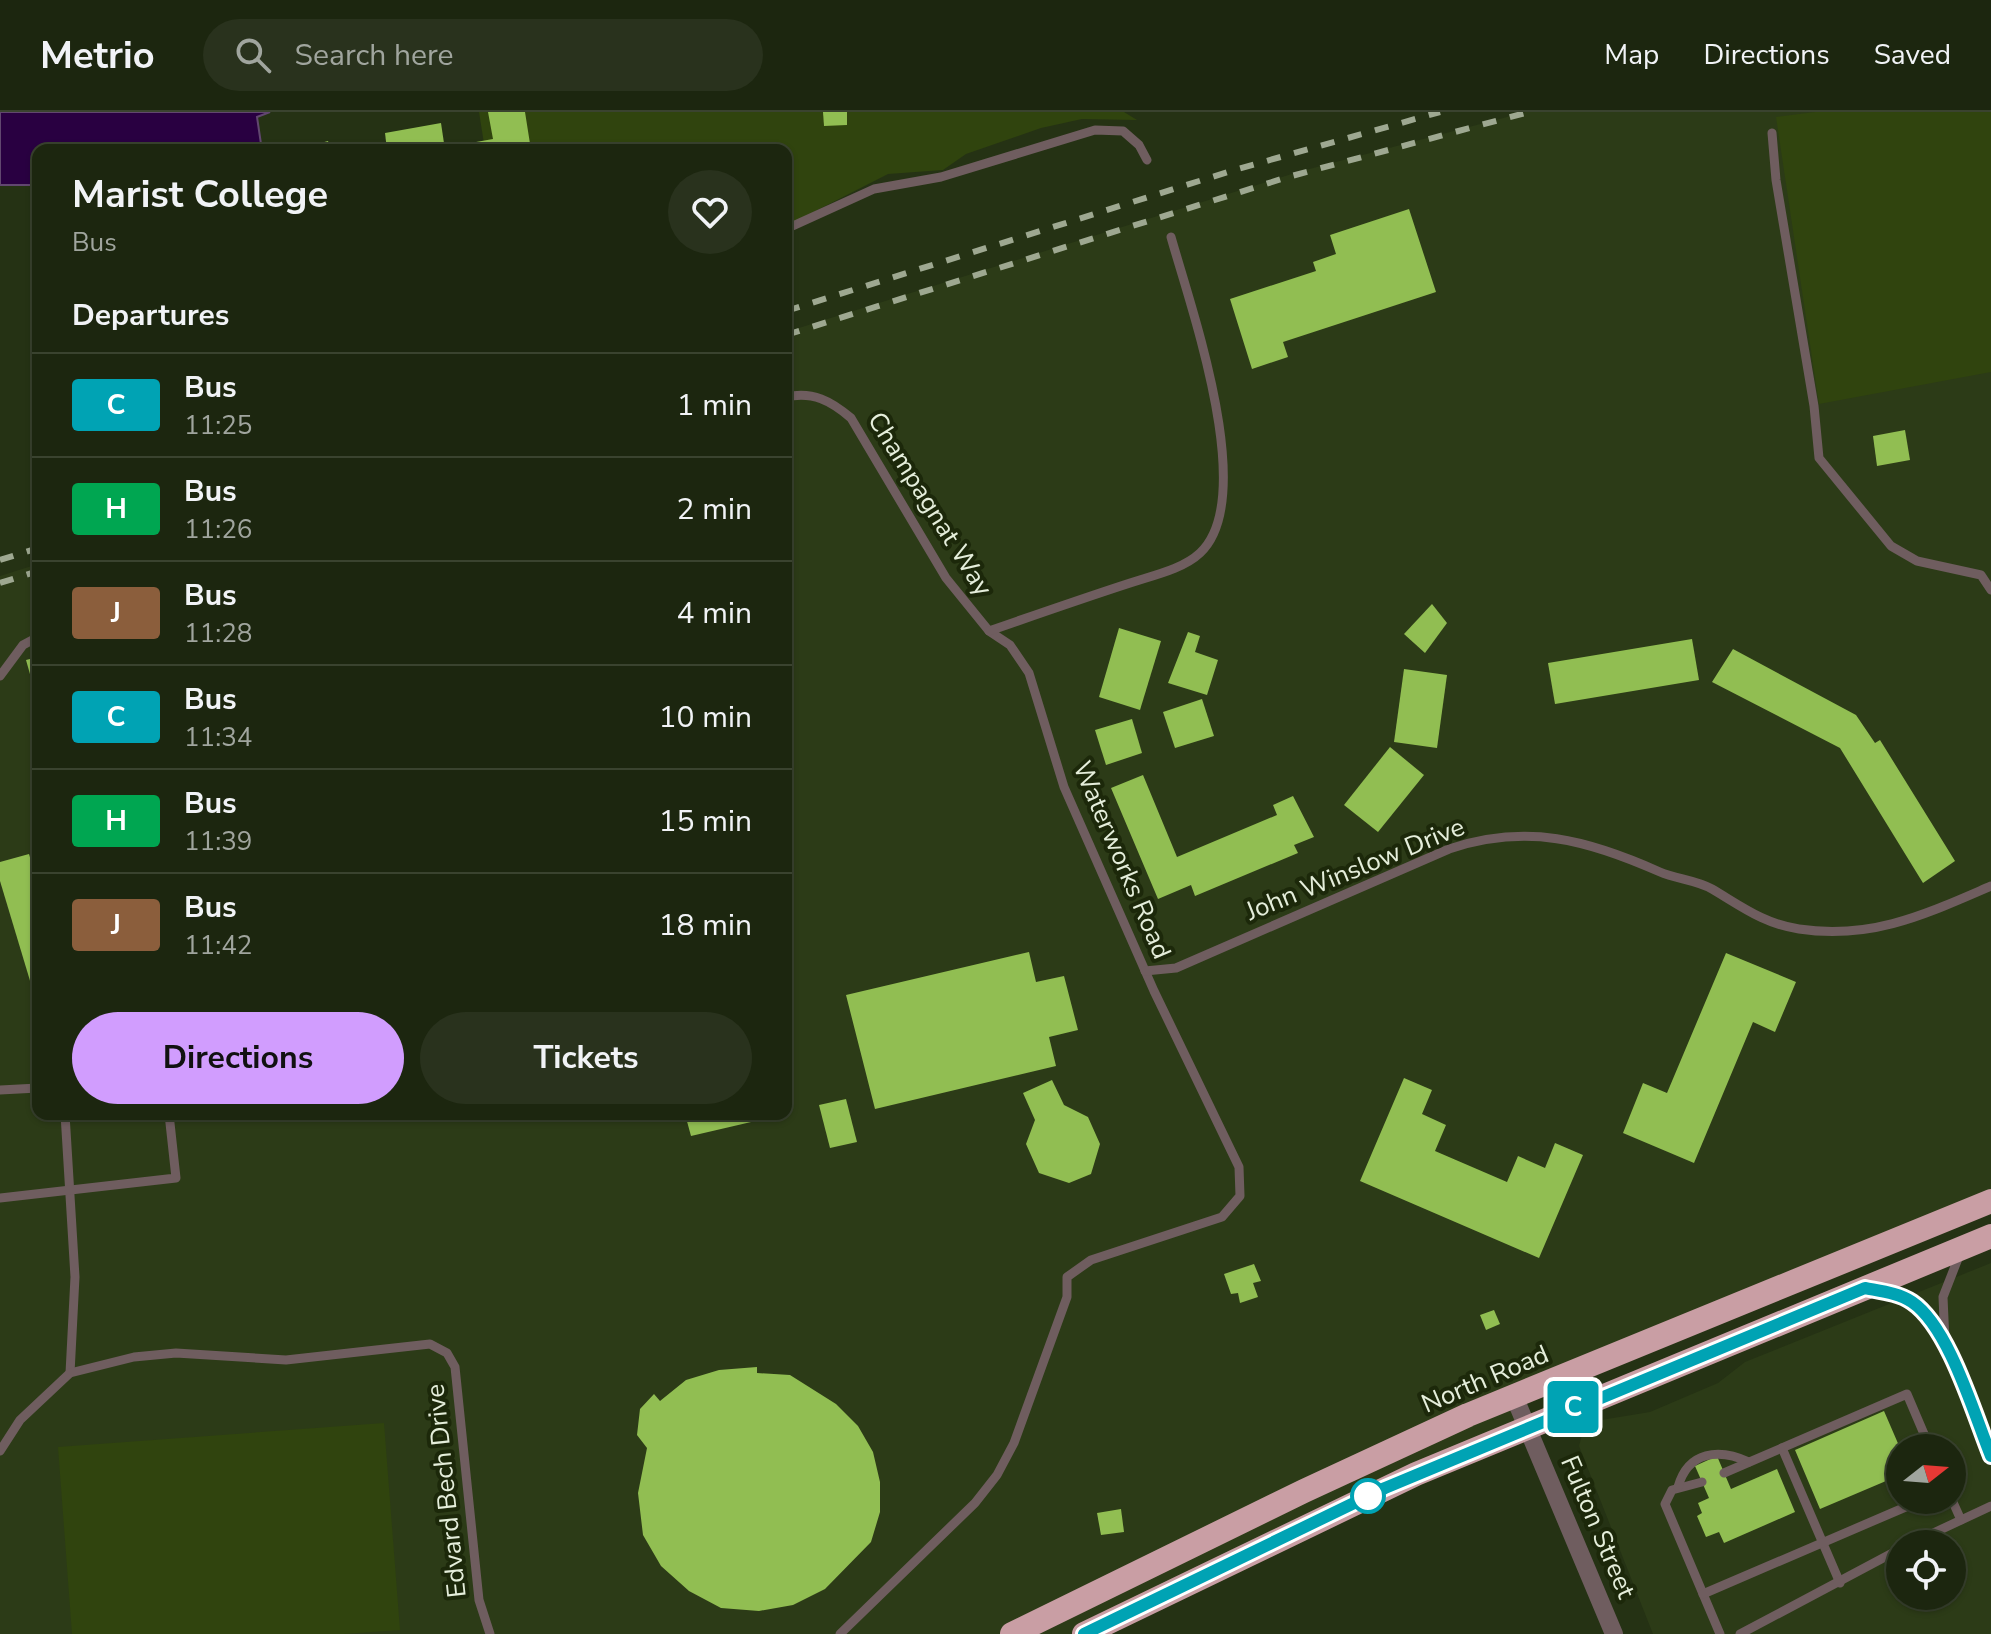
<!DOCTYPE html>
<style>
body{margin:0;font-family:"Nunito Sans",sans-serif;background:#29321d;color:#f1f3f6;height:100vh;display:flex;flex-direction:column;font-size:30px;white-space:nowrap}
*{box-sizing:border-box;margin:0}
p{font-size:26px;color:#a0a59e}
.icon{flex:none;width:44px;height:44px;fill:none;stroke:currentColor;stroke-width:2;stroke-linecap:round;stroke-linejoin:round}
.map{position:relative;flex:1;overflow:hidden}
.side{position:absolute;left:32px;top:32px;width:760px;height:976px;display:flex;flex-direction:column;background:#1c260f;border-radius:16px;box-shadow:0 2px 6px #0004,0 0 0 2px #3a432f}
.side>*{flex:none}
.badge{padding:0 16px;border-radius:6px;font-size:28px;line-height:52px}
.needle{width:52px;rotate:73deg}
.controls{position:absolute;left:1886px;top:1322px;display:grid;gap:16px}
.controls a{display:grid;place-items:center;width:80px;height:80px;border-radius:50%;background:#1c260f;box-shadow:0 2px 6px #0004,0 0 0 2px #3a432f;font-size:40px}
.map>.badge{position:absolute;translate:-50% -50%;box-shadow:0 0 0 4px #fff}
h2{padding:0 40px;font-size:30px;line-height:72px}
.round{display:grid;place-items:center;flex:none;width:84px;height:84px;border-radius:42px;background:#29321d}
.headline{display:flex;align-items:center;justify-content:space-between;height:136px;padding:0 40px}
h1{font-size:38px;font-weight:700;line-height:60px}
.action{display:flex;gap:16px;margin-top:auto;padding:16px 40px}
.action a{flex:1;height:92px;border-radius:48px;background:#d19dfe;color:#111;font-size:32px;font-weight:700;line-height:92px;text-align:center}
.action a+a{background:#29321d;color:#f1f3f6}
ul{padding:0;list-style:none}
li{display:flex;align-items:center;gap:24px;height:104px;padding:0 40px;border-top:2px solid #3a432f}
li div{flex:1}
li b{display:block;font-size:30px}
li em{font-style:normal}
li .badge{min-width:88px;font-weight:700;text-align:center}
header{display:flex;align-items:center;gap:48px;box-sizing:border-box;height:112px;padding:0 40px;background:#1c260f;border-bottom:2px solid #3a432f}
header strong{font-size:38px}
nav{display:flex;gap:44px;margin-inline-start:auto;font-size:28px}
.search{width:560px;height:72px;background:#29321d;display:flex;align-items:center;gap:20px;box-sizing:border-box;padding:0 28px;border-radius:44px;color:#a0a59e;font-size:30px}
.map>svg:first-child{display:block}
.built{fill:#2c3b17;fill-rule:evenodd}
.green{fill:#30440e}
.water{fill:#290041;stroke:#61476f;stroke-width:2}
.building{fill:#91be52}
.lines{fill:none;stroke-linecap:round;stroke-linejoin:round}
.lane{stroke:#6f5d5f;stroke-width:9}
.street{stroke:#6f5d5f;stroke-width:18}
.highway{stroke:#c99ea4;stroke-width:24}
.rail{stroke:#9ea891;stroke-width:6;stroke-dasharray:14 14;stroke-linecap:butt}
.line-casing{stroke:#fff;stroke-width:18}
.line{stroke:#00a3b4;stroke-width:12}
.stop-dot{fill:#fff;stroke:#00a3b4;stroke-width:4}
.labels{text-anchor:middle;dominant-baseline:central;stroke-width:8;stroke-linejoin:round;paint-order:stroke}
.street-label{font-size:26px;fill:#e5eedb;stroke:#1c280a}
</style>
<header>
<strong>Metrio</strong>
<div class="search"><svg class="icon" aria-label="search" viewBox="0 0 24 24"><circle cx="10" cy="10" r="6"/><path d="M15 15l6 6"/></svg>Search here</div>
<nav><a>Map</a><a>Directions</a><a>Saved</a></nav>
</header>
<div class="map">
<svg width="1991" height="1522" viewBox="0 0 1991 1522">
<rect width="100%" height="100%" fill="#253214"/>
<g class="built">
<polygon points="1526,0 1991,0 1991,1089 1511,1286 1524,1317 1084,1522 0,1522 0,464 38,452 38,1002 786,1002 786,220 1298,60"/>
<path d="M1991,1151V1522H1653L1579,1334L1582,1323L1601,1308L1650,1300L1718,1271L1745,1250ZM1900,1336H1952V1388H1900ZM1900,1432H1952V1484H1900Z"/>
</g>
<g class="green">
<polygon points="479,0 1124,0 1137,8 1082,7 1041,16 966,42 943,58 888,62 786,114 786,38 485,38"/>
<polygon points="1815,0 1991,0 1991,260 1819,292 1776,5"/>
<polygon points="384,1311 400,1518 344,1522 72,1522 58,1335"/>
</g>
<polygon class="water" points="0,0 270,0 257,5 261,32 247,38 38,38 38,73 0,73"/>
<g class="building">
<polygon points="488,0 525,0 531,38 477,38 476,30 493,27"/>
<polygon points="823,0 847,0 847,13 824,14"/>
<polygon points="441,11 445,38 387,38 385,21"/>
<polygon points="328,29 331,38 300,38 299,37"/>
<polygon points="1409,97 1436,180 1283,230 1288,245 1252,257 1230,187 1316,159 1313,150 1336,142 1330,123"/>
<polygon points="1905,318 1910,348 1877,354 1873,324"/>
<polygon points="1432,492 1447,511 1425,541 1404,522"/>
<polygon points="1119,516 1161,529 1140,598 1099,585"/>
<polygon points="1188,520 1200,524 1195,540 1218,548 1207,583 1168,571"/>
<polygon points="1692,527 1699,568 1555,592 1548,551"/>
<polygon points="1733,537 1856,603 1875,631 1880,628 1955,749 1923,771 1840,636 1712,570"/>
<polygon points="38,545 38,587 37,587 26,548"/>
<polygon points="1404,557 1447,563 1437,636 1394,630"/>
<polygon points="1202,587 1214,624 1175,636 1163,600"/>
<polygon points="1132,607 1142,641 1106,653 1095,618"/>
<polygon points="786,632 789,632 793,656 786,657"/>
<polygon points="1390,635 1424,663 1378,720 1344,693"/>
<polygon points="1143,663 1177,745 1277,703 1273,693 1293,684 1314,725 1294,733 1298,741 1195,784 1191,773 1158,787 1111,676"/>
<polygon points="29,742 38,772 37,892 0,769 0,750"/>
<polygon points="1029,840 1036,870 1064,864 1078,918 1049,925 1056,954 875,997 846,883"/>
<polygon points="1726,841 1796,870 1775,920 1753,910 1694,1051 1623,1021 1643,971 1667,981"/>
<polygon points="1404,966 1432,978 1422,1002 1446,1013 1435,1039 1507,1070 1518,1044 1545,1056 1555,1031 1583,1043 1539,1146 1360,1069"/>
<polygon points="1052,968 1064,993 1088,1005 1100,1032 1091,1062 1069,1071 1039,1061 1026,1032 1035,1008 1023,981"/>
<polygon points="846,987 857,1030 830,1036 819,993"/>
<polygon points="685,1002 780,1002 781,1003 691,1024"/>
<polygon points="1254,1152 1261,1169 1253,1171 1258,1185 1240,1191 1238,1181 1231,1182 1224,1162"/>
<polygon points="1494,1198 1500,1212 1486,1218 1480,1203"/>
<polygon points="757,1255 757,1261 790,1263 836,1292 858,1314 873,1340 880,1370 880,1400 871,1430 825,1477 793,1493 759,1499 721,1496 689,1479 661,1454 643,1423 638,1381 647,1336 637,1323 640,1297 654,1282 660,1289 686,1268 719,1258"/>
<polygon points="1884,1299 1900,1336 1900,1372 1889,1377 1886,1369 1820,1397 1795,1338"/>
<polygon points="1717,1344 1731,1377 1777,1357 1795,1400 1724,1431 1719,1420 1706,1425 1697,1404 1702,1401 1698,1391 1709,1386 1695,1354"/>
<polygon points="1121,1397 1124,1420 1101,1423 1097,1401"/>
</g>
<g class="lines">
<g class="lane">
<polyline points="1772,21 1776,68 1814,294 1819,346 1891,434 1917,449 1981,463 1991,478"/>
<polyline points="786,117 874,77 941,65 1095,18 1123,19 1139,33 1147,48"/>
<path d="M786,285C813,279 831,289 851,306L946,466L989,519L1010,533L1029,561L1064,675L1154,879L1239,1055L1240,1084L1222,1105L1091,1148L1067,1165V1185L1014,1331L997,1363L975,1391L840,1522"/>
<path d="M989,519C1035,503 1081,487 1127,472C1150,464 1182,458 1200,441C1259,386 1190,193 1171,125"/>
<polyline points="0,564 23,533 38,525"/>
<path d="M1145,859L1176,856L1449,737C1527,711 1588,728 1660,760C1676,767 1696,768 1712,777C1741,794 1764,812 1799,817C1872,828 1926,802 1991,774"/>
<polyline points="0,978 38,976"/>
<polyline points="65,1002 75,1165 70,1261"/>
<polyline points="0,1086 176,1066 169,1002"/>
<path d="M1876,1178C1889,1181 1905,1184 1916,1193C1952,1224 1973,1300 1991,1344"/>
<polyline points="1945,1230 1943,1185 1959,1144"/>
<polyline points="1782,1336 1840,1471"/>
<polyline points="0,1339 20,1308 70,1261 134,1245 176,1241 286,1248 430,1232 447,1241 455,1255 479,1488 490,1522"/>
<polyline points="1724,1361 1907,1282 1930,1336"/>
<polyline points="1702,1370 1672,1378 1665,1392 1720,1522"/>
<path d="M1678,1375C1688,1339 1719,1336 1749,1350"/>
<polyline points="1952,1388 1961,1408"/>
<polyline points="1910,1432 1991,1394"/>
<polyline points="1703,1482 1922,1388"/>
<polyline points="1740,1522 1900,1437"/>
</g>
<polyline class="street" points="1514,1284 1614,1522"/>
<g class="highway">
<polyline points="1012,1522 1304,1379 1468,1303 1991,1089"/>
<polyline points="1084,1522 1416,1362 1991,1124"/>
</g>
<g class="rail">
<polyline points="786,199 1231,59 1440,0"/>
<polyline points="786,223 1288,65 1529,0"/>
<polyline points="0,448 38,436"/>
<polyline points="0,471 38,459"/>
</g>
</g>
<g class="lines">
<g class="line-casing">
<path id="line" d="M1084,1522L1385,1376L1865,1176C1880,1179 1899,1181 1912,1190C1949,1215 1974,1302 1991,1344"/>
</g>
<use href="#line" class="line"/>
</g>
<circle class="stop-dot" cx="1368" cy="1384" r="16"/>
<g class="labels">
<g class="street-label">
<text transform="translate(930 392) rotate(58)">Champagnat Way</text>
<text transform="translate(1122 748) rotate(67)">Waterworks Road</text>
<text transform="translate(1355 757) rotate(-22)">John Winslow Drive</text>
<text transform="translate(1485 1267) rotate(-23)">North Road</text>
<text transform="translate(446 1379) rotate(-96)">Edvard Bech Drive</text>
<text transform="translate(1598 1415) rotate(67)">Fulton Street</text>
</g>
</g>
</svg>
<div class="controls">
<a><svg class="needle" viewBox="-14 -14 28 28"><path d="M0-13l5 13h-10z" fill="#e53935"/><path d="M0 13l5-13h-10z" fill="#a0a59e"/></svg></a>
<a><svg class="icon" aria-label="locate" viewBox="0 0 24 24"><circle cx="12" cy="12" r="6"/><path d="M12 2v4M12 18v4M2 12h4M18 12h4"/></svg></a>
</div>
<b class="badge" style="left:1573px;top:1295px;background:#00a3b4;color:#fff">C</b>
<section class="side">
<div class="headline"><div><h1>Marist College</h1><p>Bus</p></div><a class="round"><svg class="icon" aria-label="heart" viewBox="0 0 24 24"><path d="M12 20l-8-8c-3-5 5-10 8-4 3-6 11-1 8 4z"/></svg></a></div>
<h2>Departures</h2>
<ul>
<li><span class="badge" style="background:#00a3b4;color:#fff">C</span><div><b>Bus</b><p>11:25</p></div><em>1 min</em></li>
<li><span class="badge" style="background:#00a651;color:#fff">H</span><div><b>Bus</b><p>11:26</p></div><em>2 min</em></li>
<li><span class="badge" style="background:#8b5e3c;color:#fff">J</span><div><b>Bus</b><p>11:28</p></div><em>4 min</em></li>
<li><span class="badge" style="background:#00a3b4;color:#fff">C</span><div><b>Bus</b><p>11:34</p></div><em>10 min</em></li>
<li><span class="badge" style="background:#00a651;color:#fff">H</span><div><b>Bus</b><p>11:39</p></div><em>15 min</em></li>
<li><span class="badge" style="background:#8b5e3c;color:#fff">J</span><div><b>Bus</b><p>11:42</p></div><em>18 min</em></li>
</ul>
<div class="action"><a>Directions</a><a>Tickets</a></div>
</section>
</div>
